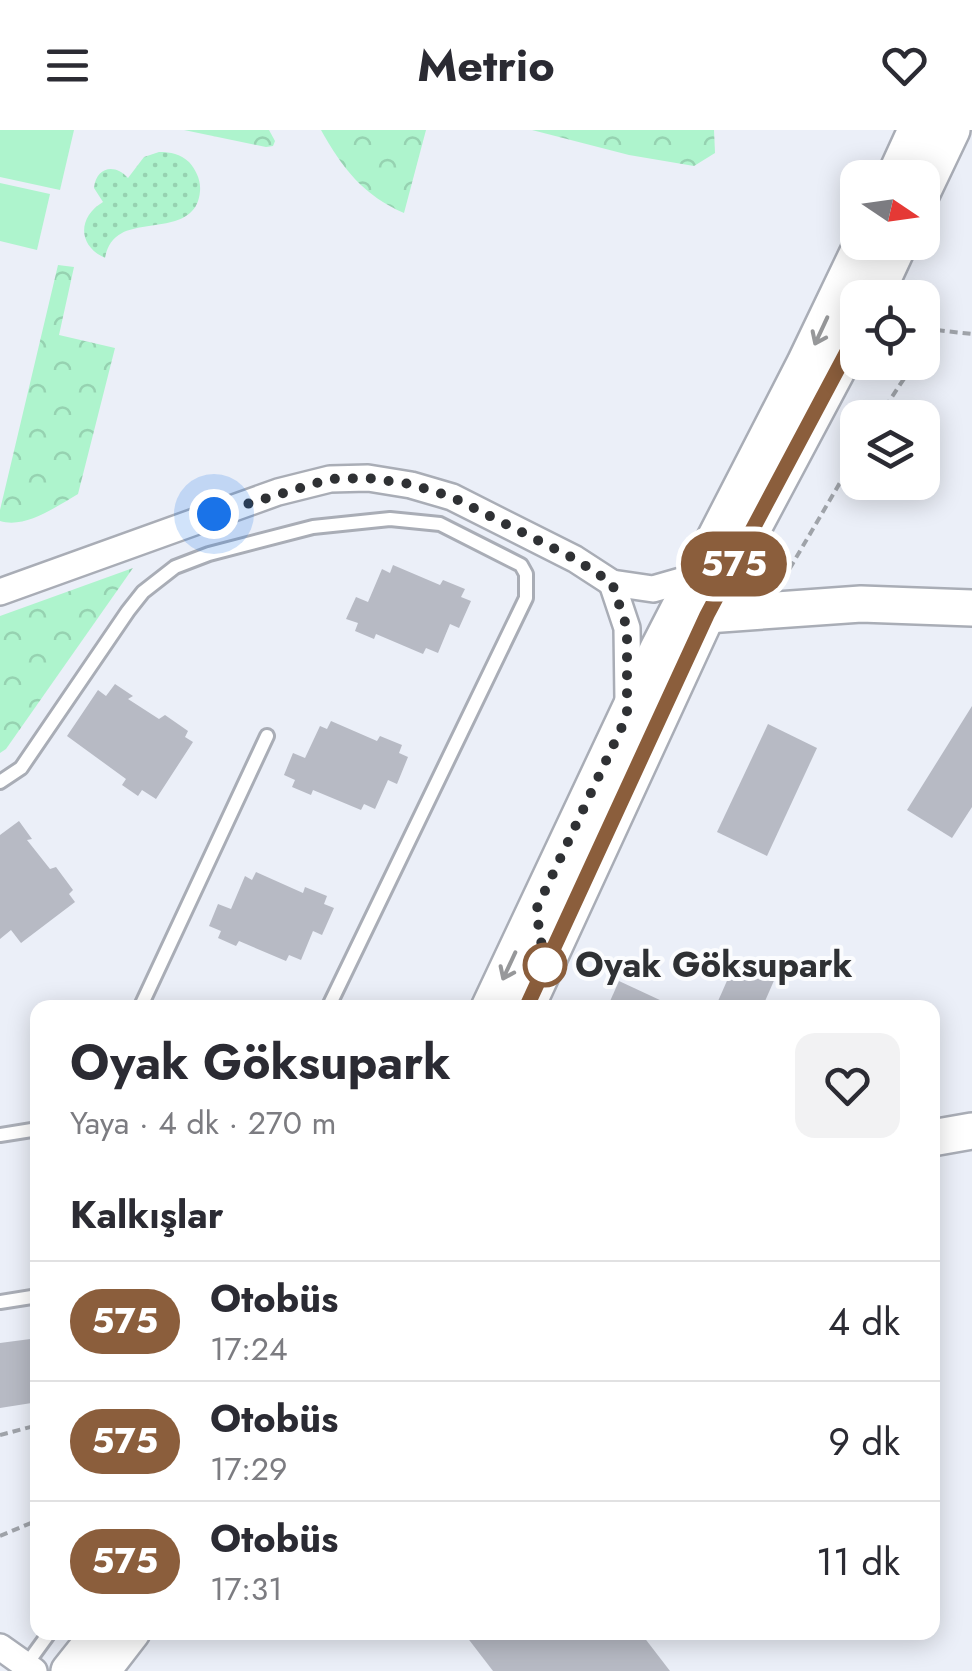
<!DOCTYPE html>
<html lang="tr">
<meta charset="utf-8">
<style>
body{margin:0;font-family:Jost,sans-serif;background:#f2f2f3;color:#2b2b33;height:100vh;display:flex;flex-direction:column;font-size:38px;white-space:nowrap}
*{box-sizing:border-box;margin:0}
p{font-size:32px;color:#7c7c81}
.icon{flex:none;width:55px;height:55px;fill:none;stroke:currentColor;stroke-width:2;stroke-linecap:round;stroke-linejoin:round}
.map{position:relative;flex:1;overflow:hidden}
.details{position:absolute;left:30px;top:870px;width:910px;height:640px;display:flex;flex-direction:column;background:#fff;border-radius:20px;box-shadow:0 5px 25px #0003}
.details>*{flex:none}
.badge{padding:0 20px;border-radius:32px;font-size:35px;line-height:65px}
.needle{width:65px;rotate:103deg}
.tools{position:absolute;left:840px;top:30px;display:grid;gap:20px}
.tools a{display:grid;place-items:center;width:100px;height:100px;border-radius:20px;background:#fff;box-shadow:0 5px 25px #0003;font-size:50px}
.you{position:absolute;width:50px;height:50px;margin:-25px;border:8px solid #fff;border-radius:50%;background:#1a73e8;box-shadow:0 0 0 15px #1a73e833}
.map>.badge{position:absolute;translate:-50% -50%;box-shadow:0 0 0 5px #fff}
h2{padding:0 40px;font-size:38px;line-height:90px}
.round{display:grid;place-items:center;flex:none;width:105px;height:105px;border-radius:20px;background:#f2f2f3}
.head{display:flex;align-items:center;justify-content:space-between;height:170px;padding:0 40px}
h1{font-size:48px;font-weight:700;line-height:75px}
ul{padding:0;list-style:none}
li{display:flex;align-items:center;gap:30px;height:120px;padding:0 40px;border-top:2px solid #e1e1e2}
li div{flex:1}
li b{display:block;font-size:38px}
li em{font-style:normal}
li .badge{min-width:110px;font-weight:700;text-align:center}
header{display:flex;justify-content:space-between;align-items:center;height:130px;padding:0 40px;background:#fff;font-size:45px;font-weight:700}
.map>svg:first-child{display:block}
.forest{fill:url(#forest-crowns)}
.park{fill:url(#park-dots)}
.pitch{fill:#aef4cd}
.building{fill:#b7bac4}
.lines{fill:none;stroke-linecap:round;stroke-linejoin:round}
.lane-casing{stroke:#a9adb6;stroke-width:18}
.street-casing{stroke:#a9adb6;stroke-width:30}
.secondary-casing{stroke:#a9adb6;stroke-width:40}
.path{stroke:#9fa3a9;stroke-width:4;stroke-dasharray:8 5;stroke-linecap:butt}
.lane{stroke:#fff;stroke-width:12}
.street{stroke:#fff;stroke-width:25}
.secondary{stroke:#fff;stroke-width:35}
.oneway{stroke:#97989a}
.line-casing{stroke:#fff;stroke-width:22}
.line{stroke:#8b5e3c;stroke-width:15}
.walk{stroke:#2f3134;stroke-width:10;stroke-dasharray:0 18}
.stop-dot{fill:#fff;stroke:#8b5e3c;stroke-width:5}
.labels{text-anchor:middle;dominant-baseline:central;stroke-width:8;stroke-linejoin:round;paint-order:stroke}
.stop-label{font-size:35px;font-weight:bold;fill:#2f3134;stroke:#fbfcfe;text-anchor:start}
</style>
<header><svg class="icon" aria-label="menu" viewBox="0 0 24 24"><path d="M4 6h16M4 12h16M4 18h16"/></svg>Metrio<svg class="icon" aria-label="heart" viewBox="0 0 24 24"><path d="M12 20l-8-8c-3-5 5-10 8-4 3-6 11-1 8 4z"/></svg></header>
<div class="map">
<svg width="972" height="1541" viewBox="0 0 972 1541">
<defs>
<pattern id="forest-crowns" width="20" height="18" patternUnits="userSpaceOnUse" patternTransform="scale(2.5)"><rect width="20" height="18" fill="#aef4cd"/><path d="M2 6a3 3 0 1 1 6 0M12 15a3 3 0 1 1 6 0" fill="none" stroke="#96d2b1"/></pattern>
<pattern id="park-dots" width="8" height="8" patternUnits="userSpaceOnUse" patternTransform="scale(2.5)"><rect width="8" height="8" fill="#aef4cd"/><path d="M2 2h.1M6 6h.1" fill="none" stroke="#96d2b1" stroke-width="1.8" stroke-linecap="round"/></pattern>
</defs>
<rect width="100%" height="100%" fill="#ebeff8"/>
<g class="forest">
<polygon points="184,0 269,0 275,11 273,16 266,17"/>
<path d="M321,0H426L404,83C364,66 342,38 321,0Z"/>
<polygon points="532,0 714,0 715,23 694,36 629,25"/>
<path d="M58,135L74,137L59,205L115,218L78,364C57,376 26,399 0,391V380Z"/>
<polygon points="133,438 6,619 0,623 0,486"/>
</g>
<path class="park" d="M159,22C171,22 180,24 189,32C196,40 201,50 200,61C197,102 147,90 122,103C112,108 107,117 105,128C77,115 78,87 103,72L94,58C96,37 115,33 128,48L144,27Z"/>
<g class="pitch">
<polygon points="0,0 74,0 60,60 0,47"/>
<polygon points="0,53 50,64 37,120 0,111"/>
</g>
<g class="building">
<polygon points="393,435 440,455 443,450 465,459 461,467 471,471 459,498 450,494 438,523 426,518 423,524 376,504 374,509 355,501 358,493 346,489 356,467 368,472 382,439 390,443"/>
<polygon points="115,554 133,566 128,569 159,589 165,585 188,601 185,607 193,612 156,669 142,660 138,666 122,655 126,649 67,606 98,560 106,566"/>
<polygon points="972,576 972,677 952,708 907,680"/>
<polygon points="331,591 377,611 380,606 402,615 399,623 408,627 397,654 388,650 375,679 364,674 361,680 313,660 311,665 292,657 295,650 284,645 293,623 305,628 320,596 327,599"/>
<polygon points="768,594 817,618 767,726 717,702"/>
<polygon points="19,691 32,709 27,710 50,739 56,737 73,760 69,764 75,772 21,813 11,800 0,809 0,705"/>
<polygon points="256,742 303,763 305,757 327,766 324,774 334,778 322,805 313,801 301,830 289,825 286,831 239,811 236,816 218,808 221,801 209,796 218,774 231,779 245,746 252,750"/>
<polygon points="737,828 776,846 762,878 715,878"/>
<polygon points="619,851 677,878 607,878"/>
<polygon points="38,1208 38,1272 0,1278 0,1213"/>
<polygon points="463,1502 640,1502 670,1541 493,1541"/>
</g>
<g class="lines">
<g class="lane-casing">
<g id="lane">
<polyline points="0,652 21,638 128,481 143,462 175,437 209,424 313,397 390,389 440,394 521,435 526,444 526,468 328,878"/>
<polyline points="140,878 267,606"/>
<polyline points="0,1005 38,999"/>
<polyline points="0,1172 38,1166"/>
<polyline points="26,1535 50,1502"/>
</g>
</g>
<g class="street-casing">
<g id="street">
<polyline points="612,453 627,498 628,570"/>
<polyline points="0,462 278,362 330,349 368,348 411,355 452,367 575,429 612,453 653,459 695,447"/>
<polyline points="0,1517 34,1541"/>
</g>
</g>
<g class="secondary-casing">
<g id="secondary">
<polyline points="894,48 916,0"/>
<polyline points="922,63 952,0"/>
<polyline points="874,168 900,112"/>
<polyline points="707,485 861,474 972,478"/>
<polyline points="489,878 658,519 805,233 863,112"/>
<polyline points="526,878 707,485 858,201"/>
<polyline points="932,1008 972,1001"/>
<polyline points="69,1541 100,1502"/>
<polyline points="102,1541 132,1502"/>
</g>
</g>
<g class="path">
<polyline points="927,105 935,87"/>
<polyline points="912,151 915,168"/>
<polyline points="922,221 936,200 972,204"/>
<polyline points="878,288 915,232"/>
<polyline points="783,450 858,322"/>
<polyline points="0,1305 38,1295"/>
<polyline points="0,1406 38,1390"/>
</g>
<use href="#lane" class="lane"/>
<use href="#street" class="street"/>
<use href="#secondary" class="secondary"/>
</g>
<defs><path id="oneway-shaft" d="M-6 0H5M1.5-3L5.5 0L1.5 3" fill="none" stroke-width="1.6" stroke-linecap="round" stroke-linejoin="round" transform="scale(2.5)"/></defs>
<g class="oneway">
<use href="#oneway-shaft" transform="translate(821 201) rotate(115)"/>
<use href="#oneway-shaft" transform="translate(509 836) rotate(115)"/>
</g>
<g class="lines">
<g class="line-casing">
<polyline id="line" points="526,878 707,485 858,201"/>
</g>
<use href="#line" class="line"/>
<polyline class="walk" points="214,384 330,349 368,348 410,354 452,367 575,429 612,453 627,498 627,586 536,780 545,835"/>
</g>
<circle class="stop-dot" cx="545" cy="835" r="20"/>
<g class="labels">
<g class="stop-label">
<text x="575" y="835">Oyak Göksupark</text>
</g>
</g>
</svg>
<div class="tools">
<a><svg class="needle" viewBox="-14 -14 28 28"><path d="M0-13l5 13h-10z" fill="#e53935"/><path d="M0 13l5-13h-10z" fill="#7c7c81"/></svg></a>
<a><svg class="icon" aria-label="locate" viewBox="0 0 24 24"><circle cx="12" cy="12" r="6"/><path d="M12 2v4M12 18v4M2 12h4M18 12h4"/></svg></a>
<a><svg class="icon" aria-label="layers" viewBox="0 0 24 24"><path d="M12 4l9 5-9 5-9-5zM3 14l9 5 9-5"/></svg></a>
</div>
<div class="you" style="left:214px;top:384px"></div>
<b class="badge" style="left:734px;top:434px;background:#8b5e3c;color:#fff">575</b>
<section class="details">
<div class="head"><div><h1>Oyak Göksupark</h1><p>Yaya · 4 dk · 270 m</p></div><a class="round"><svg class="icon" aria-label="heart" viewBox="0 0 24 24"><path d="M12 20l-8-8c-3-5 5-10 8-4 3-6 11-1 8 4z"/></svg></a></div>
<h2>Kalkışlar</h2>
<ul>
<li><span class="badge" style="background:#8b5e3c;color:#fff">575</span><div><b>Otobüs</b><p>17:24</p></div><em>4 dk</em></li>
<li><span class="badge" style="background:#8b5e3c;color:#fff">575</span><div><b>Otobüs</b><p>17:29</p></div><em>9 dk</em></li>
<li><span class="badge" style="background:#8b5e3c;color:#fff">575</span><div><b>Otobüs</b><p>17:31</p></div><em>11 dk</em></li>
</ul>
</section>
</div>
